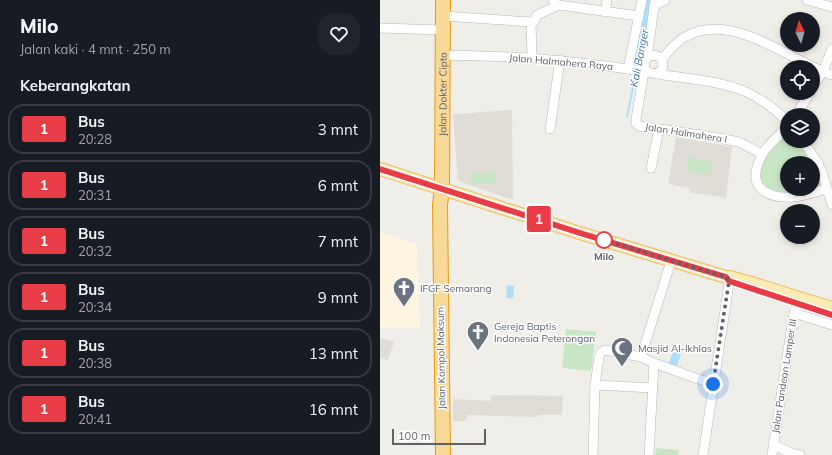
<!DOCTYPE html>
<html lang="id">
<meta charset="utf-8">
<style>
body{margin:0;font-family:Mulish,sans-serif;background:#20242c;color:#f1f3f6;height:100vh;display:flex;flex-direction:column;font-size:15px;white-space:nowrap}
*{box-sizing:border-box;margin:0}
p{font-size:13px;color:#9ea1a6}
.icon{flex:none;width:22px;height:22px;fill:none;stroke:currentColor;stroke-width:2;stroke-linecap:round;stroke-linejoin:round}
.map{position:relative;flex:1;overflow:hidden}
.sheet{display:flex;flex-direction:column;background:#171b24;width:380px}
.sheet>*{flex:none}
.badge{padding:0 8px;border-radius:3px;font-size:14px;line-height:26px}
.needle{width:26px;rotate:355deg}
.tools{position:absolute;left:400px;top:12px;display:grid;gap:8px}
.tools a{display:grid;place-items:center;width:40px;height:40px;border-radius:50%;background:#171b24;box-shadow:0 2px 6px #0003;font-size:20px}
.scale{position:absolute;left:12px;bottom:10px;width:94px;box-sizing:border-box;padding-left:4px;border:2px solid #5f6367;border-top:0;font-size:11px;line-height:14px;white-space:nowrap;color:#5f6367;-webkit-text-stroke:3px #fff;paint-order:stroke}
.you{position:absolute;width:20px;height:20px;margin:-10px;border:3px solid #fff;border-radius:50%;background:#1a73e8;box-shadow:0 0 0 6px #1a73e833}
.map>.badge{position:absolute;translate:-50% -50%;box-shadow:0 0 0 2px #fff}
h2{padding:0 20px;font-size:15px;line-height:36px}
.round{display:grid;place-items:center;flex:none;width:42px;height:42px;border-radius:16px;background:#20242c}
.headline{display:flex;align-items:center;justify-content:space-between;height:68px;padding:0 20px}
h1{font-size:19px;font-weight:800;line-height:30px}
ul{padding:0;list-style:none}
li{display:flex;align-items:center;gap:12px;height:50px;margin:0 8px 6px;padding:0 12px;border:2px solid #363941;border-radius:16px}
li div{flex:1}
li b{display:block;font-size:15px}
li em{font-style:normal}
li .badge{min-width:44px;font-weight:700;text-align:center}
main{display:flex;flex:1;min-height:0}
.map>svg:first-child{display:block}
.commercial{fill:#fdf4e1}
.education{fill:#e0ddd6}
.green{fill:#c8e6c6;fill-rule:evenodd}
.water{fill:#addffc}
.lines{fill:none;stroke-linecap:round;stroke-linejoin:round}
.stream{stroke:#addffc;stroke-width:2}
.river{stroke:#addffc;stroke-width:11}
.minor-casing{stroke:#b5b8bc;stroke-width:10}
.major-casing{stroke:#ecbd66;stroke-width:14}
.highway-casing{stroke:#ee980a;stroke-width:16}
.minor{stroke:#fff;stroke-width:9}
.major{stroke:#fcebb2;stroke-width:12}
.highway{stroke:#f9d997;stroke-width:14}
.line-casing{stroke:#fff;stroke-width:9}
.line{stroke:#e83d46;stroke-width:6}
.walk{stroke:#5f6367;stroke-width:4;stroke-dasharray:0 7.2}
.stop-dot{fill:#fff;stroke:#e83d46;stroke-width:2}
.labels{text-anchor:middle;dominant-baseline:central;stroke-width:3;stroke-linejoin:round;paint-order:stroke}
.street-label{font-size:10px;fill:#5f6367;stroke:#fff}
.stop-label{font-size:10px;font-weight:bold;fill:#5f6367;stroke:#fff}
.worship-label{font-size:10px;fill:#5b616d;stroke:#fff;text-anchor:start}
.water-label{font-size:11px;font-style:italic;fill:#467aa6;stroke:#fff}
</style>
<main>
<section class="sheet">
<div class="headline"><div><h1>Milo</h1><p>Jalan kaki · 4 mnt · 250 m</p></div><a class="round"><svg class="icon" aria-label="heart" viewBox="0 0 24 24"><path d="M12 20l-8-8c-3-5 5-10 8-4 3-6 11-1 8 4z"/></svg></a></div>
<h2>Keberangkatan</h2>
<ul>
<li><span class="badge" style="background:#e83d46;color:#fff">1</span><div><b>Bus</b><p>20:28</p></div><em>3 mnt</em></li>
<li><span class="badge" style="background:#e83d46;color:#fff">1</span><div><b>Bus</b><p>20:31</p></div><em>6 mnt</em></li>
<li><span class="badge" style="background:#e83d46;color:#fff">1</span><div><b>Bus</b><p>20:32</p></div><em>7 mnt</em></li>
<li><span class="badge" style="background:#e83d46;color:#fff">1</span><div><b>Bus</b><p>20:34</p></div><em>9 mnt</em></li>
<li><span class="badge" style="background:#e83d46;color:#fff">1</span><div><b>Bus</b><p>20:38</p></div><em>13 mnt</em></li>
<li><span class="badge" style="background:#e83d46;color:#fff">1</span><div><b>Bus</b><p>20:41</p></div><em>16 mnt</em></li>
</ul>
</section>
<div class="map">
<svg width="452" height="455" viewBox="0 0 452 455">
<rect width="100%" height="100%" fill="#f0eee8"/>
<polygon class="commercial" points="0,232 37,244 40,328 0,328"/>
<g class="education">
<polygon points="132,110 133,200 78,181 73,114"/>
<polygon points="296,137 352,147 346,198 309,192 309,188 288,184"/>
<polygon points="0,338 14,342 8,360 0,358"/>
<polygon points="111,395 183,396 182,415 158,415 158,417 87,415 86,421 73,421 73,399 111,401"/>
</g>
<g class="green">
<path d="M407,133V141H418L435,165L442,187C420,192 408,196 385,187C384,185 382,182 381,179C375,162 397,144 407,133ZM407,163H433V189H407Z"/>
<polygon points="308,158 332,161 330,175 306,171"/>
<polygon points="115,172 116,182 91,185 90,174"/>
<polygon points="186,329 216,332 211,371 182,368"/>
<polygon points="276,448 299,450 298,455 275,455"/>
</g>
<g class="water">
<polygon points="127,285 134,286 133,298 126,298"/>
<polygon points="293,351 301,354 297,366 289,363"/>
</g>
<g class="lines">
<polyline class="stream" points="247,117 256,73"/>
<polyline class="river" points="259,64 270,0"/>
<g class="minor-casing">
<g id="minor">
<polyline points="173,0 175,4 179,5 259,16"/>
<polyline points="427,0 452,7"/>
<polyline points="274,6 285,0"/>
<polyline points="225,12 227,0"/>
<polyline points="63,16 151,22 152,58"/>
<polyline points="152,23 154,22 157,15 179,5"/>
<polyline points="0,28 63,30"/>
<path d="M62,55C102,56 142,56 181,61C216,64 250,69 284,75C311,79 339,81 364,91C380,98 395,109 407,121"/>
<polyline points="267,58 275,0"/>
<path d="M282,59C288,52 295,43 303,38C351,9 408,60 452,75"/>
<polyline points="248,69 262,0"/>
<polyline points="264,72 256,119 256,123 259,126 328,136 359,142 382,154"/>
<path d="M267,72L265,68L264,62C270,52 280,54 283,63L282,70L276,74"/>
<polyline points="433,87 443,71 452,49"/>
<polyline points="416,115 430,93"/>
<path d="M407,127C400,135 386,146 382,155C366,185 383,199 414,197C425,196 436,191 447,189"/>
<polyline points="170,129 180,60"/>
<polyline points="423,141 438,163 442,172 452,205"/>
<polyline points="271,168 279,129"/>
<polyline points="414,313 452,325"/>
<polyline points="261,357 291,261"/>
<polyline points="274,363 318,379 333,383"/>
<polyline points="215,385 273,388"/>
<polyline points="393,445 414,454 420,455"/>
<polyline points="213,455 215,385 219,357 221,352 225,350 261,357 274,363 269,455"/>
<polyline points="323,455 350,277"/>
<polyline points="392,455 413,318 419,297"/>
</g>
</g>
<g class="major-casing">
<polyline id="major" points="0,169 200,233 346,277 350,277 368,282 452,308"/>
</g>
<g class="highway-casing">
<g id="highway">
<path id="s1" d="M63,455L60,205L62,188L63,0"/>
</g>
</g>
<use href="#minor" class="minor"/>
<use href="#major" class="major"/>
<use href="#highway" class="highway"/>
</g>
<g class="lines">
<g class="line-casing">
<polyline id="line" points="0,169 200,233 346,277 349,281 452,315"/>
</g>
<use href="#line" class="line"/>
<polyline class="walk" points="224,240 346,277 349,281 333,384"/>
</g>
<defs>
<g id="church-pin" transform="scale(1.15)"><path d="M0 17L-7.5 6A9.5 9.5 0 1 1 7.5 6Z" fill="#6b7280" stroke="#fff"/><path d="M-1.2-6h2.4v3.5h3.3v2.4h-3.3V6h-2.4V-.1h-3.3v-2.4h3.3Z" fill="#fff"/></g>
<g id="mosque-pin" transform="scale(1.15)"><path d="M0 17L-7.5 6A9.5 9.5 0 1 1 7.5 6Z" fill="#6b7280" stroke="#fff"/><path d="M3.5-4.9A6 6 0 1 0 3.5 4.9A5 5 0 1 1 3.5-4.9Z" fill="#fff"/></g>
</defs>
<g fill-rule="evenodd">
<use href="#church-pin" x="24" y="288"/>
<use href="#church-pin" x="98" y="332"/>
<use href="#mosque-pin" x="242" y="348"/>
</g>
<circle class="stop-dot" cx="224" cy="240" r="8"/>
<g class="labels">
<g class="street-label">
<text transform="translate(181 62) rotate(5)">Jalan Halmahera Raya</text>
<text stroke="none"><textPath href="#s1" startOffset="361">Jalan Dokter Cipto</textPath></text>
<text transform="translate(306 133) rotate(9)">Jalan Halmahera I</text>
<text transform="translate(61 358) rotate(-91)">Jalan Kompol Maksum</text>
<text transform="translate(404 376) rotate(-81)">Jalan Pandean Lamper III</text>
</g>
<g class="stop-label">
<text x="224" y="256">Milo</text>
</g>
<g class="worship-label">
<text x="40" y="288">IFGF Semarang</text>
<text x="114" y="326">Gereja Baptis<tspan x="114" dy="12">Indonesia Peterongan</tspan></text>
<text x="258" y="348">Masjid Al-Ikhlas</text>
</g>
<g class="water-label">
<text transform="translate(259 58) rotate(-79)">Kali Banger</text>
</g>
</g>
</svg>
<div class="tools">
<a><svg class="needle" viewBox="-14 -14 28 28"><path d="M0-13l5 13h-10z" fill="#e53935"/><path d="M0 13l5-13h-10z" fill="#9ea1a6"/></svg></a>
<a><svg class="icon" aria-label="locate" viewBox="0 0 24 24"><circle cx="12" cy="12" r="6"/><path d="M12 2v4M12 18v4M2 12h4M18 12h4"/></svg></a>
<a><svg class="icon" aria-label="layers" viewBox="0 0 24 24"><path d="M12 4l9 5-9 5-9-5zM3 14l9 5 9-5"/></svg></a>
<a>+</a>
<a>−</a>
</div>
<div class="scale">100 m</div>
<div class="you" style="left:333px;top:384px"></div>
<b class="badge" style="left:159px;top:219px;background:#e83d46;color:#fff">1</b>
</div>
</main>
